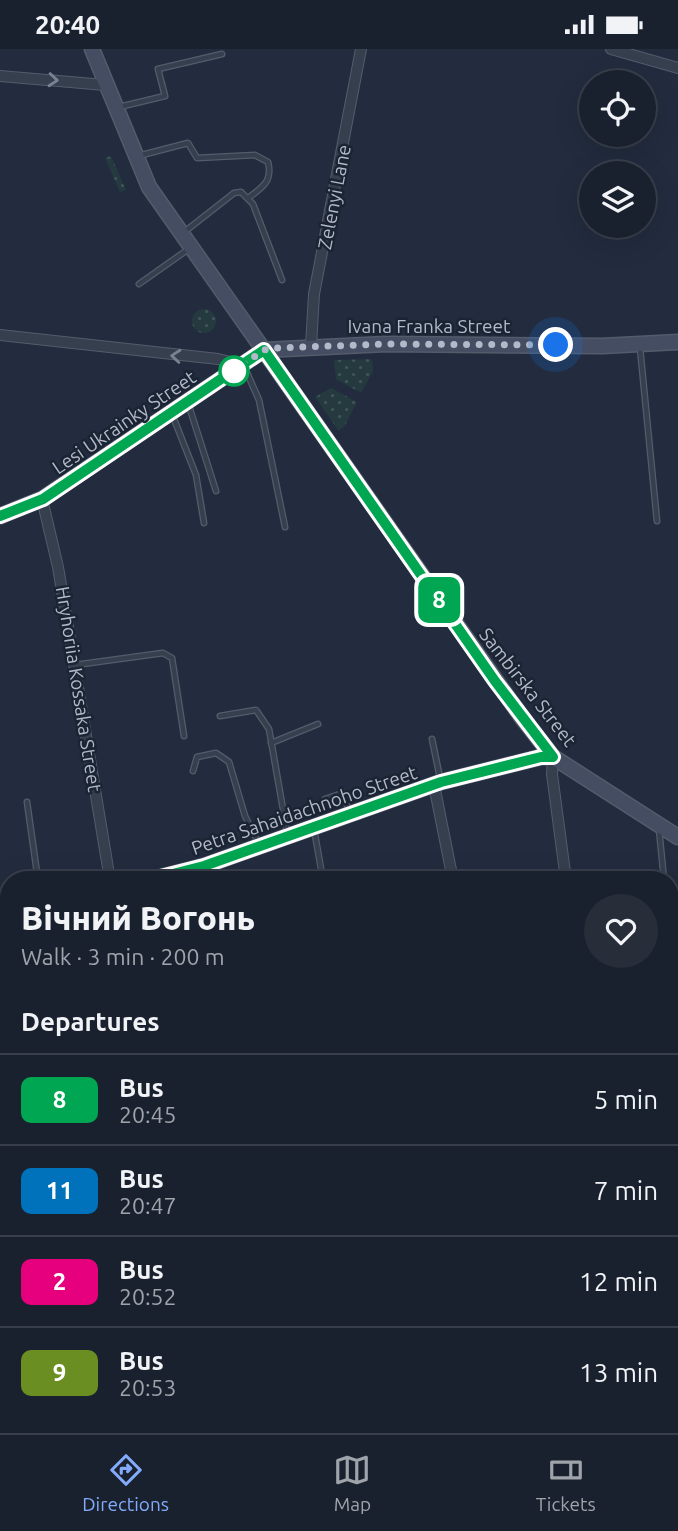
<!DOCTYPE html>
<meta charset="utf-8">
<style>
body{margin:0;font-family:Ubuntu,sans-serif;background:#272e3a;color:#f1f3f6;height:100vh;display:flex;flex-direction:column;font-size:26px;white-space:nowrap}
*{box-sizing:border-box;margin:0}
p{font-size:23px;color:#9fa3aa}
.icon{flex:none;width:38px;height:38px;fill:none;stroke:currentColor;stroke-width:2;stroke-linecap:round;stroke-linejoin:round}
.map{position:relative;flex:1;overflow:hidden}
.drawer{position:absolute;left:0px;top:822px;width:679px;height:562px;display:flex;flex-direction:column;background:#1a212e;border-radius:28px 28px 0 0;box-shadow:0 7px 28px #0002,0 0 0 2px #383e4a}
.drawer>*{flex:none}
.badge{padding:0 14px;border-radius:10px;font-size:24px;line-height:46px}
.controls{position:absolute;left:579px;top:21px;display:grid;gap:14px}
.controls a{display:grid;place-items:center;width:77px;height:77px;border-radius:50%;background:#1a212e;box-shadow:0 7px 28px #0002,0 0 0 2px #383e4a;font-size:35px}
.you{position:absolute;width:35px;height:35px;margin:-18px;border:5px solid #fff;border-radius:50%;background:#1a73e8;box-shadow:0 0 0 10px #1a73e833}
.map>.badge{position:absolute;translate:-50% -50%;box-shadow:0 0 0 4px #fff}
h2{padding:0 21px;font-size:26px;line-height:63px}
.round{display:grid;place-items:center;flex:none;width:74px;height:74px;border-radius:37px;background:#272e3a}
.headline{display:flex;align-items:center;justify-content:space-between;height:119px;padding:0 21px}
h1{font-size:33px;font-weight:800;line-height:52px}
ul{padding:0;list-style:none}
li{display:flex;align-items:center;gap:21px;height:91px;padding:0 21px;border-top:2px solid #383e4a}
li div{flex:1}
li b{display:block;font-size:26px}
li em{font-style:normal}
li .badge{min-width:77px;font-weight:700;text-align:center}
.status{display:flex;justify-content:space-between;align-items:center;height:49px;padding:0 35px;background:#1a212e;direction:ltr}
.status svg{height:19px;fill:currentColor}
.tab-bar{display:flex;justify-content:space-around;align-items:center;height:98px;border-top:2px solid #383e4a;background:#1a212e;font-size:19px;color:#9fa3aa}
.tab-bar a{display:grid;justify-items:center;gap:4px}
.tab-bar .on{color:#83abfc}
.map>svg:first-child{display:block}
.grass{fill:url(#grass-dots)}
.garden{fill:url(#garden-furrows)}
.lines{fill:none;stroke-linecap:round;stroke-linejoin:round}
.stream{stroke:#354766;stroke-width:3.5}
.lane-casing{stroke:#545c6c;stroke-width:7}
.street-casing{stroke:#545c6c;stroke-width:12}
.secondary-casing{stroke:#545c6c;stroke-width:17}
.lane{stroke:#363f4e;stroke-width:4.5}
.street{stroke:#363f4e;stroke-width:10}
.secondary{stroke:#444d61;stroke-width:14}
.oneway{stroke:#7a8292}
.line-casing{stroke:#fff;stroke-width:16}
.line{stroke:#00a651;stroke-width:10}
.walk{stroke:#b2b9c9;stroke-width:7;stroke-dasharray:0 12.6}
.stop-dot{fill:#fff;stroke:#00a651;stroke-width:3.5}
.labels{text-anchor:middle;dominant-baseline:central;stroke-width:5;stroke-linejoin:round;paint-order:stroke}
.street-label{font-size:19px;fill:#b2b9c9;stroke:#1b2433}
</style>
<div class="status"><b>20:40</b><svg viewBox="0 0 49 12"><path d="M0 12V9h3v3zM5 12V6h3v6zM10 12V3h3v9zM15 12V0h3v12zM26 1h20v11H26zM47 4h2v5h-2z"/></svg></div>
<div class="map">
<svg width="678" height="1384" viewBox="0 0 678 1384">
<defs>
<pattern id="grass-dots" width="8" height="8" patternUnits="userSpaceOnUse" patternTransform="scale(1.75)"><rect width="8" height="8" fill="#243a3f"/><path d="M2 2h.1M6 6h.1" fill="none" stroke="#415459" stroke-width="1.8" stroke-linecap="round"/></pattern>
<pattern id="garden-furrows" width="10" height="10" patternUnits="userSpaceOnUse" patternTransform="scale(1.75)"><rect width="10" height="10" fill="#243a3f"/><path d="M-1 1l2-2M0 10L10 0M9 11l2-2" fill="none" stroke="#415459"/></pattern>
</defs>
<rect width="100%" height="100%" fill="#222c3e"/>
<g class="grass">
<polygon points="111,107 126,141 120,143 105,109"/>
<circle cx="204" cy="272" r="12"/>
<polygon points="372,310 373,322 361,344 336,330 334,311"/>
<polygon points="331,339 357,353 344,378 338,381 315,348"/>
</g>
<polygon class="garden" points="670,1068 678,1068 678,1123 670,1135"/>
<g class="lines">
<polyline class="stream" points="346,1384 362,1376"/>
<g class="lane-casing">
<g id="lane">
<polyline points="119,58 165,47 158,20 222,5"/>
<path d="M138,107L188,94L197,109L255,106L268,113C273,132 262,139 248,149"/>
<polyline points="183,184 234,144 241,143 253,155 282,231"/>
<polyline points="139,235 190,199"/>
<polyline points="640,299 657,472"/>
<polyline points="244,317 259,351 285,478"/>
<polyline points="188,354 216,442"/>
<polyline points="172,365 196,426 204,474"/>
<polyline points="75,616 163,604 172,609 184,687"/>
<polyline points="220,667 256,661 269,680 287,783"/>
<polyline points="432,690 440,729"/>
<polyline points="271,694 318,675"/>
<polyline points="193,722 197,708 216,704 229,713 245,767 258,793"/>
<polyline points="325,750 343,744 349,762"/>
<polyline points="27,753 38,831"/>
<polyline points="314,780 323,831"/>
<polyline points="659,780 664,831"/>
<polyline points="670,887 675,914"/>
<polyline points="670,1064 678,1063"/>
<polyline points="670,1270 678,1258"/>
<polyline points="670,1307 678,1312"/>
<polyline points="648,1376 661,1384"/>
<polyline points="529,1384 532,1376"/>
</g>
</g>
<g class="street-casing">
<g id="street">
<polyline points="611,0 678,19"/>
<polyline points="0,27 105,36"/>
<polyline points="0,286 218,310 243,316"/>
<polyline points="311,297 314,245 361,0"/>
<polyline points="42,450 58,518 110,831"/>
<polyline points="553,708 552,725 566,831"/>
<polyline points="434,736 453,831"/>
<polyline points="670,1163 678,1151"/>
<polyline points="0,1165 9,1164"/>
<polyline points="0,1374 9,1373"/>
<polyline points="88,1376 89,1384"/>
<polyline points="194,1376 195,1384"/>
<polyline points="303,1376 304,1384"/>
<polyline points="406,1376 407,1384"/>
<polyline points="319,1384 336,1376"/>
</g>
</g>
<g class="secondary-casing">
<g id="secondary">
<polyline points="92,0 149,138 523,670 553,708 678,788"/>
<polyline points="0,467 42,450 264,301 386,295 602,297 678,293"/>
<polyline points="149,831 204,817 441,733 541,708 553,708"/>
<polyline points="0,867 9,865"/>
</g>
</g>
<use href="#lane" class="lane"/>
<use href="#street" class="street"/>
<use href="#secondary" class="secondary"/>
</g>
<defs><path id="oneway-chevron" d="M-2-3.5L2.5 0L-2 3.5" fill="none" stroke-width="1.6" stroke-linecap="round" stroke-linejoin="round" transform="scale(1.75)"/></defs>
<g class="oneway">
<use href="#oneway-chevron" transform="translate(53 31) rotate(5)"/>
<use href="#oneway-chevron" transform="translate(176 307) rotate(-175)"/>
</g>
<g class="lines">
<g class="line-casing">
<polyline id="line" points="0,467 43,450 264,301 495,632 553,708 541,708 441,733 204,817 149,831"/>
</g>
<use href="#line" class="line"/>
<polyline class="walk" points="234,322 264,301 276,299 386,295 556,296"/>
</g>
<circle class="stop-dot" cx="234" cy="322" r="14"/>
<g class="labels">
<g class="street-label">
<text transform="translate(334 148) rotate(-79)">Zelenyi Lane</text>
<text x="429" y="277">Ivana Franka Street</text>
<text transform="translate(124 373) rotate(-34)">Lesi Ukrainky Street</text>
<text transform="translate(528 638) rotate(52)">Sambirska Street</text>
<text transform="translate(79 640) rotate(81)">Hryhoriia Kossaka Street</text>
<text transform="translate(304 761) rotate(-19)">Petra Sahaidachnoho Street</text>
</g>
</g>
</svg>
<div class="controls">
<a><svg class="icon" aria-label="locate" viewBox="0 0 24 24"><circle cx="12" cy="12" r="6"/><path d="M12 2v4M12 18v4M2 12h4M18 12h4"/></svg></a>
<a><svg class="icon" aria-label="layers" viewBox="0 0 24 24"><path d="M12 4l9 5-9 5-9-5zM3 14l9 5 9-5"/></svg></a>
</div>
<div class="you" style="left:556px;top:296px"></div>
<b class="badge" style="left:439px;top:551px;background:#00a651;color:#fff">8</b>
<section class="drawer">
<div class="headline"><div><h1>Вічний Вогонь</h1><p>Walk · 3 min · 200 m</p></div><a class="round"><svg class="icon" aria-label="heart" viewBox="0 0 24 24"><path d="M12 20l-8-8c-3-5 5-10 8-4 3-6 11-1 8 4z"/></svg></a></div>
<h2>Departures</h2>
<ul>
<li><span class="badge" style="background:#00a651;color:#fff">8</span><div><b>Bus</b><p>20:45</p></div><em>5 min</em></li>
<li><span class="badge" style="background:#0072bc;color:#fff">11</span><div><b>Bus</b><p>20:47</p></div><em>7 min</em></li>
<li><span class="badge" style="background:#e6007e;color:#fff">2</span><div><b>Bus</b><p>20:52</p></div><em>12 min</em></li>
<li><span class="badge" style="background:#6b8e23;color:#fff">9</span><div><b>Bus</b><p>20:53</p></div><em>13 min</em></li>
</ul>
</section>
</div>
<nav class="tab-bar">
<a class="on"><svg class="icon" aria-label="directions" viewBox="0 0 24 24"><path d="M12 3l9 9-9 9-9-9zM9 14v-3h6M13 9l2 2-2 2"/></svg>Directions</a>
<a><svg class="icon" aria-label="map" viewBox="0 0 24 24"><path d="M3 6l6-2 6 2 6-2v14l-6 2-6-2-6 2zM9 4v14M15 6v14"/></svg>Map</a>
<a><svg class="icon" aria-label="tickets" viewBox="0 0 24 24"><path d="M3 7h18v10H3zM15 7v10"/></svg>Tickets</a>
</nav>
